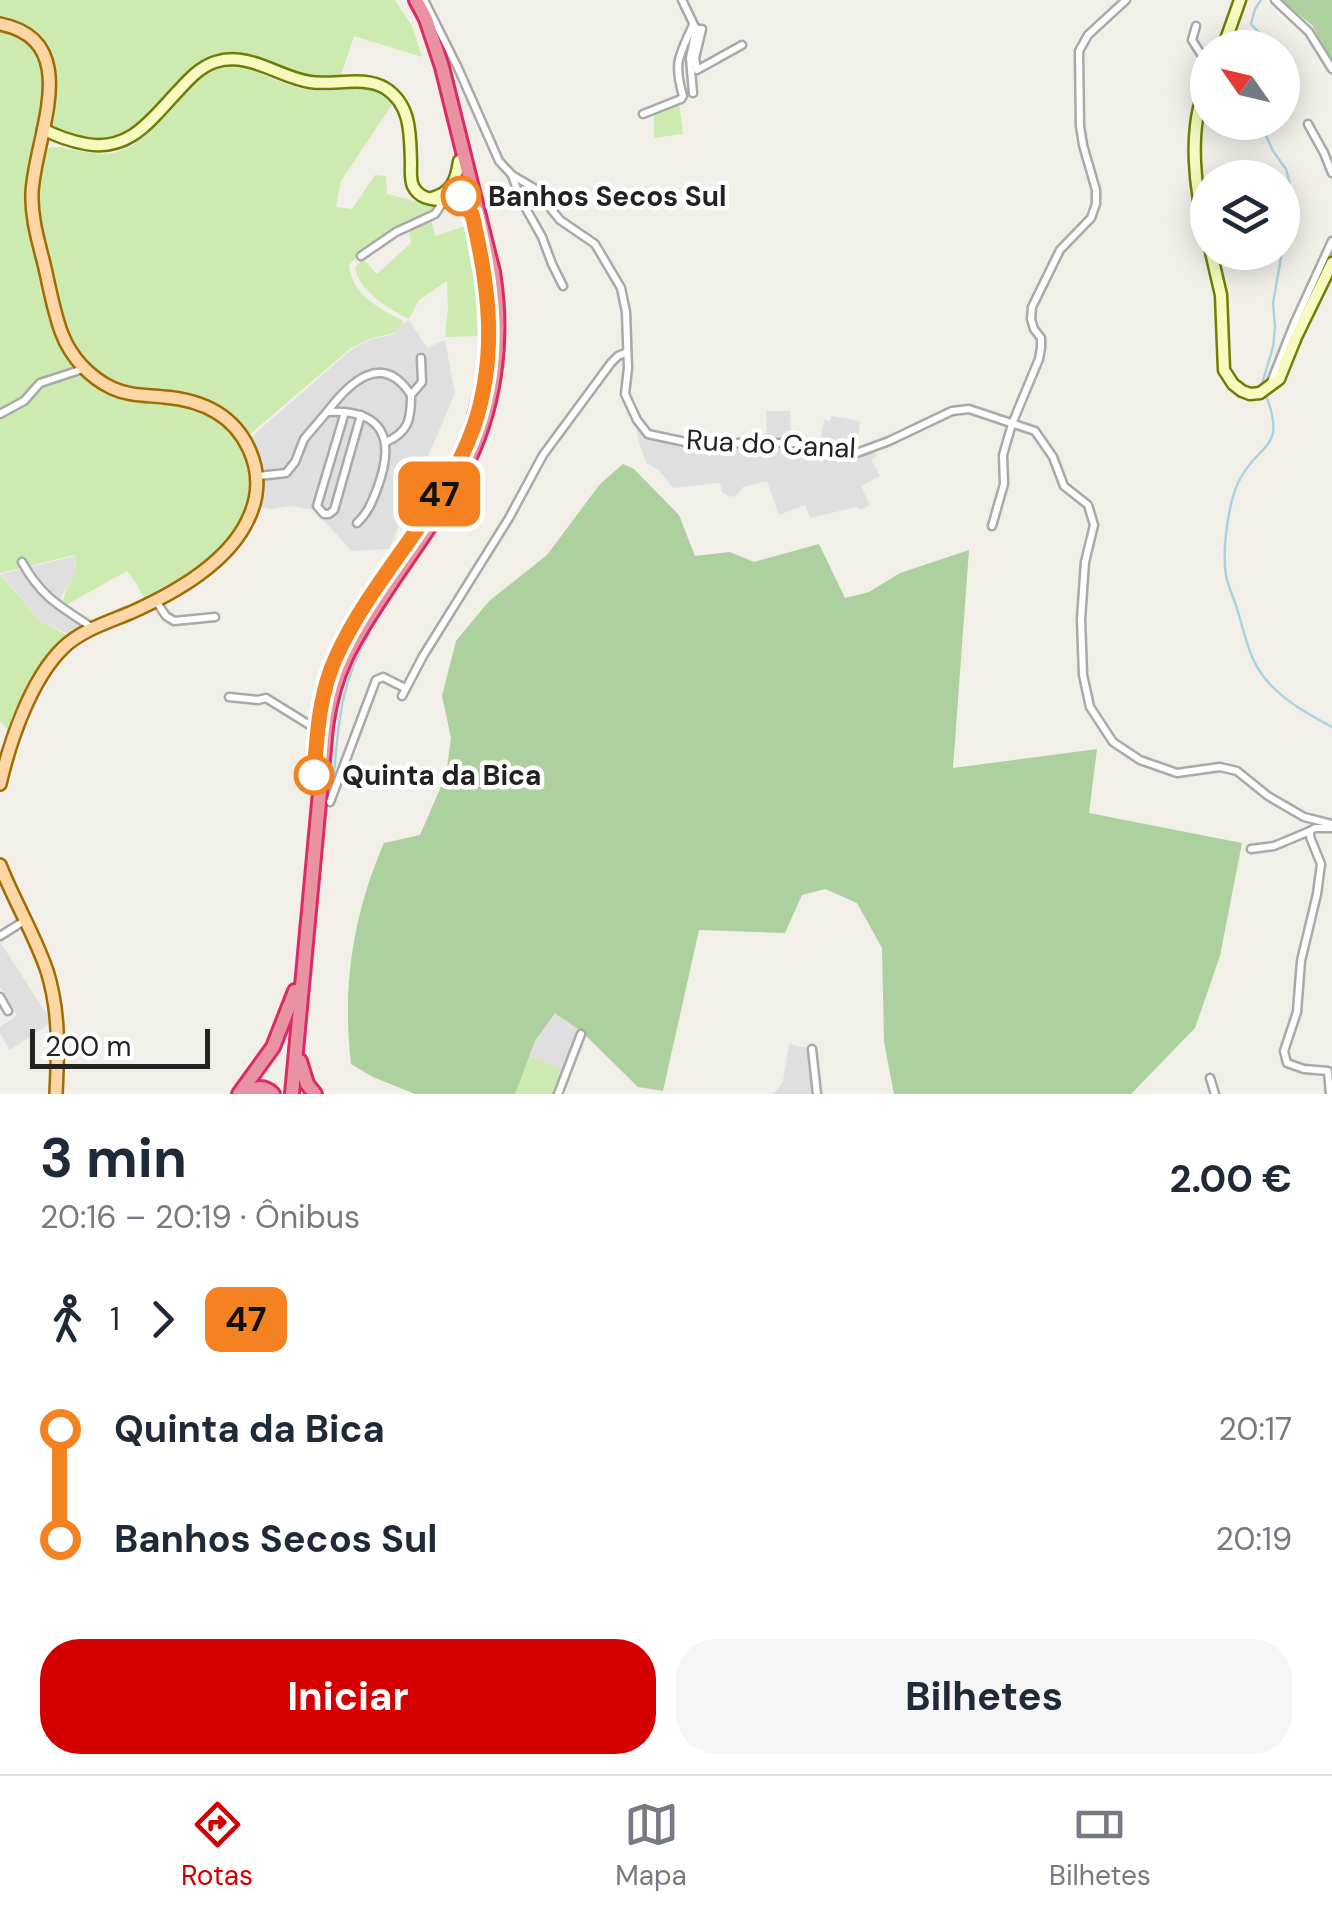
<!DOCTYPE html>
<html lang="pt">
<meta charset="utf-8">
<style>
body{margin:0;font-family:"DM Sans",sans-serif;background:#f6f6f7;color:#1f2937;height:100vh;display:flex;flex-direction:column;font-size:38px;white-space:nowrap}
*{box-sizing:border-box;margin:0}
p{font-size:32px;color:#747a83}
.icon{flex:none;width:55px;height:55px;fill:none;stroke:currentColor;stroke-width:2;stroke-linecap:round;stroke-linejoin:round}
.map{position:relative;height:1094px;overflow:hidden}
.sheet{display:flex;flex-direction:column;background:#fff;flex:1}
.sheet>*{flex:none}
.badge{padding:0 20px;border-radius:15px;font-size:35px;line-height:65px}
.needle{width:65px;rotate:304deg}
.controls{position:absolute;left:1190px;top:30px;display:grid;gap:20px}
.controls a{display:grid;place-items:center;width:110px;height:110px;border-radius:50%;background:#fff;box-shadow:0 5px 25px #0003;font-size:50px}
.scale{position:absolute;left:30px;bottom:25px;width:180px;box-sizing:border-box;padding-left:10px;border:5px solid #222;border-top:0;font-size:28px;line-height:35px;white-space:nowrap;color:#222;-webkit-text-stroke:8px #fff;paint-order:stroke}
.map>.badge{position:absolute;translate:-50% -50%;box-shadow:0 0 0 5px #fff}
.legs{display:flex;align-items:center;gap:15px;height:110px;padding:0 40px;font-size:32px}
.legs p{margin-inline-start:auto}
.summary{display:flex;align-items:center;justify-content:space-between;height:170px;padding:0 40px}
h1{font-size:55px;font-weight:700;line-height:75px}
.action{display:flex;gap:20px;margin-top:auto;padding:20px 40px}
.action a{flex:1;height:115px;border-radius:40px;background:#d40000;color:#fff;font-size:40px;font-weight:700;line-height:115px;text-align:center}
.action a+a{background:#f6f6f7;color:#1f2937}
ul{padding:0 40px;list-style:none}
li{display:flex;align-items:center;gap:35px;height:110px;font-size:38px}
li i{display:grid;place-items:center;width:15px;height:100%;margin:0 12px;background:currentColor}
li i::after{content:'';width:25px;height:25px;margin:-12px;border:8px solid;border-radius:50%;background:#fff}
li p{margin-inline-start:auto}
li:first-child i{background:linear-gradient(#0000 50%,currentColor 0)}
li:last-child i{background:linear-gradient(currentColor 50%,#0000 0)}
.tabs{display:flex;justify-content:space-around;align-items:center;height:140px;border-top:2px solid #e0e1e3;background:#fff;font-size:28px;color:#747a83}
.tabs a{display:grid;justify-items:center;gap:5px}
.tabs .active{color:#d40000}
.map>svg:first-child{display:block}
.residential{fill:#e0dfdf}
.grass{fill:#cdebb0}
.forest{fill:#add19e}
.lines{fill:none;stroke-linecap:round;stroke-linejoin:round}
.stream{stroke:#aad3df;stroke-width:2.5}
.street-casing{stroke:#a9a9a9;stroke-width:11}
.secondary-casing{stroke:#707d05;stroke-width:15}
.primary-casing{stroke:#a06b00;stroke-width:16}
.highway-casing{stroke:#dc2a67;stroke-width:18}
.street{stroke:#fff;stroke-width:6}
.secondary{stroke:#f7fabf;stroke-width:10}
.primary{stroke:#fcd6a4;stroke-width:11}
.highway{stroke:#e892a2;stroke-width:12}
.line-1-casing{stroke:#fff;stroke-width:22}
.line-1{stroke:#f58220;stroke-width:15}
.stop-1-dot{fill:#fff;stroke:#f58220;stroke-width:5}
.labels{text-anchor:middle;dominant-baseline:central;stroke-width:9;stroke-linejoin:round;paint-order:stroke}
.stop-label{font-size:28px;font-weight:bold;fill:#222;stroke:#fff;text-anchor:start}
.street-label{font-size:28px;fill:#222;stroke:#fff}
</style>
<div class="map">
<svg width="1332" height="1094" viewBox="0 0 1332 1094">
<rect width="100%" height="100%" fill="#f2efe9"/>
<g class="residential">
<polygon points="409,320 427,348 445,340 455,393 389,549 352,551 314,510 290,506 272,509 258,507 260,467 250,438 352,349 372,339 395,334 399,326"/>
<polygon points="766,411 790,411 791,442 820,445 824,420 830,421 831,416 860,421 857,452 872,448 877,456 871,459 880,476 861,486 870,505 860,510 857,507 810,518 805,505 779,515 767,481 743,487 737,495 730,497 722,492 720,483 673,488 658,469 646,463 638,439 634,412 648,434 690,443 763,444 763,434 767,433"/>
<polygon points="75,556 76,573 61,597 62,603 97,623 70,635 40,621 1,574"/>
<polygon points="0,942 52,1022 10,1050 0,1033 0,1027 17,1015 0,987"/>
<polygon points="555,1012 582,1032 558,1094 515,1094 535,1041"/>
<polygon points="789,1044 812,1049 817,1094 774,1094 783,1081"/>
</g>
<g class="grass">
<path d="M0,0H395L412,26L422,57L354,36L341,75C332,76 320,78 311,76C276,71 252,46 215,55C174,67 154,125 116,138C106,141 95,139 85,137C72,134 62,132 50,125C52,110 57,92 55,78C52,48 30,23 0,19Z"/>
<path d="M0,30L27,42L41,61L45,82L27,191L58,337C72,365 91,391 123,399C151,405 180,399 207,413C226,422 239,437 247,458C272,529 197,570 145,600L137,584L127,571L66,605L63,603C65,581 79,583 75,555L0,573Z"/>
<path d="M238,66C262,72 284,86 308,90C340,95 368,77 393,103L341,181L336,207L352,209L375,175L386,176L387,194L433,206L434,212C402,226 373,239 349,265C352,295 379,308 403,321L395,333L372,338L351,348L248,436C220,380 160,402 117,384C101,377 84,364 75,349C60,323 36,222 37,191C38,178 41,165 42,152L51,147C73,147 98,159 120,151C161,137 176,85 215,70C222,68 231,67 238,66Z"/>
<polygon points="679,104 683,134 654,138 654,112"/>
<path d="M431,219L435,236L465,226L479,296L478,336L445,337L448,308L447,281L419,300L409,319C389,309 358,291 355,267L363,259L377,274L411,243L409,229Z"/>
<polygon points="0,574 40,621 69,636 12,734 0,721"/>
<polygon points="528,1056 563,1070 554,1094 515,1094"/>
</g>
<g class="forest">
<polygon points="1281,0 1332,0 1332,60 1312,25"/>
<path d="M623,464L634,469L679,515L695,556L730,552L754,562L819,544L845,598L869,592L900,573L969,550L953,768L1097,749L1089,813L1242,843L1220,956L1195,1028L1131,1094H894L884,1042L882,948L857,903L825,889L802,895L785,933L699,930L663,1091L638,1087L582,1032L555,1013L535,1041L515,1094H415L373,1077L351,1064C342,987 353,914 384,843L420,835L446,775L451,738L442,696L456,641L489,601L547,555L600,484Z"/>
</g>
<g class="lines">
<g class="stream">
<polyline points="1261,0 1255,9 1251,24 1266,40 1266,48"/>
<polyline points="1260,122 1273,151 1286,169 1290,185 1291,230 1282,251"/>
<polyline points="1262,384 1273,347 1275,327 1273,303 1282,252"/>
<path d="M1266,396C1288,451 1257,442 1238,483C1228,505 1222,551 1226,575C1228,587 1235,600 1238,612C1244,631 1248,653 1259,670C1275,696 1306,713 1332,727"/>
<path d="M333,785C338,729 339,684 369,634"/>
</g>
<g class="street-casing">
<g id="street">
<polyline points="424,0 458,68 499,161 512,175 534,188 560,220 595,244 621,288 626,312 628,368 625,394 637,420 648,434 690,443 811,443 839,452 854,454 889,441 952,411 969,409 1035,431 1053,457 1064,486 1088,505 1094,525 1085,562 1081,619 1083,675 1090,707 1113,742 1140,760 1177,773 1220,767 1237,771 1268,796 1304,817 1332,824"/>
<polyline points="682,0 696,29 702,29 695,58 697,70 742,45"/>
<polyline points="1275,0 1309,32 1332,69"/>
<polyline points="1196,26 1192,40 1208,65"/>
<polyline points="693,93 690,58 696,29"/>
<path d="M643,114L681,99L683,96C673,62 679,56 693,25"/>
<polyline points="1308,124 1324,153 1332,173"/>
<polyline points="512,175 520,198 542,237 552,264 563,286"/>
<polyline points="361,256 396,232 435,214 443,202"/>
<polyline points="1271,382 1294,324 1332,241"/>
<polyline points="411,395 422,382 421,358"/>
<path d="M327,412C349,383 382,350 411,395C411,419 409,432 386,442"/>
<polyline points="345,412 317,506 324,514 329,514 334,510 361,415"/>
<polyline points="0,414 24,401 40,383 83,369"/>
<path d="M258,476L286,473L295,462L304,439L327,412C384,409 396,439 377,489C372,502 368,513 357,523"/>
<polyline points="992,526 1004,484 1003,455 1012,424 1039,359 1041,348 1041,338 1034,329 1031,319 1032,307 1060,250 1091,218 1096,204 1096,190 1083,145 1080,126 1079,51 1088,35 1126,0"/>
<path d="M22,562C41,597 61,607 93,628"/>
<polyline points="156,601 166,616 174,621 215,617"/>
<polyline points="402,696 423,656 509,518 543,455 611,363 618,356 627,352"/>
<polyline points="229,697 258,700 266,698 308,724"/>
<polyline points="330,802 376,680 383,677 405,688"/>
<polyline points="1251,849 1274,846 1310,831"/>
<polyline points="0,936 24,921"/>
<polyline points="0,997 8,1011"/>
<polyline points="812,1049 817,1094"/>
<polyline points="1210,1078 1215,1094"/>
<polyline points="558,1094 581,1034"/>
<polyline points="1330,1094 1328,1071 1304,1069 1287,1063 1284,1051 1297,1012 1301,961 1317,894 1321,864 1310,837 1310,831 1315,828 1332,828"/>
</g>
</g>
<g class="secondary-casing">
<g id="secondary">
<polyline points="1223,48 1240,0"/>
<path d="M1208,82C1186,127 1195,194 1208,240"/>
<path d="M43,129C58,137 70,141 86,144C131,152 152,118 179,90C189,79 200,67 215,62C249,51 278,77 310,82C334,86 363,75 385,88C412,105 410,136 411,164C411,171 410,179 413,186C422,205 446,197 461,205C464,206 469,212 472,215"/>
<path d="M432,198C452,192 456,181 459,161"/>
<polyline points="1211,252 1221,295 1224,370 1233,384 1242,391 1250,394 1260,393 1279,379 1296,337 1332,263"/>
</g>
</g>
<g class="primary-casing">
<g id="primary">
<path d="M0,24C86,41 34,138 32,193C31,219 39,243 45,268C50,290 54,313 62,334C71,357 89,377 112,388C129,396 146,395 164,397C201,400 233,414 249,449C259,471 260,492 250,515C231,562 175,593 130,613C108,622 80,631 63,648C31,679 10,741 0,784"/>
<path d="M0,865C14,901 35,935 47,971C60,1012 58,1052 56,1094"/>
</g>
</g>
<g class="highway-casing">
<g id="highway">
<polyline points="481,256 488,296 489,330"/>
<polyline points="469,438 486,375"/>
<polyline points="300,1061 307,1084 315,1094"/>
<polyline points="239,1094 273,1047 295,991"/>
<path d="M247,1094C256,1086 265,1086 273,1094"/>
<path d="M292,1094L326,727C334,667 355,638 387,589C412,551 441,513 462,473C495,411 504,340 493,272L442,67L426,19L416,0"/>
</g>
</g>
<use href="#street" class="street"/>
<use href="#secondary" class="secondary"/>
<use href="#primary" class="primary"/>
<use href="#highway" class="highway"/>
</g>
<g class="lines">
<g class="line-1-casing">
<path id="line-1" d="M314,775C317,735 319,693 337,655C373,576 446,508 474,426C498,354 489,286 472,214L462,205L461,196"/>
</g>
<use href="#line-1" class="line-1"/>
</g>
<g class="stop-1-dot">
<circle cx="461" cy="196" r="18"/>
<circle cx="314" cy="775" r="18"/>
</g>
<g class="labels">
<g class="stop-label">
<text x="488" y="196">Banhos Secos Sul</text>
<text x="342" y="775">Quinta da Bica</text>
</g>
<g class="street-label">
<text transform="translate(771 444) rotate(3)">Rua do Canal</text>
</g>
</g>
</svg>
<div class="controls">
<a><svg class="needle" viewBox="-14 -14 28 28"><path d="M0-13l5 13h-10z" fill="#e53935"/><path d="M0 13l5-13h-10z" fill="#747a83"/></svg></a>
<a><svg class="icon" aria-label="layers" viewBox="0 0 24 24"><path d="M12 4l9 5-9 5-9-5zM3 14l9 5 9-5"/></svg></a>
</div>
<div class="scale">200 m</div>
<b class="badge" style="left:439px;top:494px;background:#f58220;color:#111">47</b>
</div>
<section class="sheet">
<div class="summary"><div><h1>3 min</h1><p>20:16 – 20:19 · Ônibus</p></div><b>2.00 €</b></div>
<div class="legs"><svg class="icon" aria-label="walk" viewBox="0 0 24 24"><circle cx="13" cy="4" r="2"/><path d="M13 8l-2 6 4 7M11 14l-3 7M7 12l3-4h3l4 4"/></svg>1<svg class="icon" aria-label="forward" viewBox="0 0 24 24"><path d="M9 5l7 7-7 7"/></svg><b class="badge" style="background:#f58220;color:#111">47</b></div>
<ul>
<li><i style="color:#f58220"></i><b>Quinta da Bica</b><p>20:17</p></li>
<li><i style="color:#f58220"></i><b>Banhos Secos Sul</b><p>20:19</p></li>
</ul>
<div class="action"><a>Iniciar</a><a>Bilhetes</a></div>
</section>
<nav class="tabs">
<a class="active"><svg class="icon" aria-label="directions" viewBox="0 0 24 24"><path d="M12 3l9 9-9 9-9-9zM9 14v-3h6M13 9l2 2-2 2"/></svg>Rotas</a>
<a><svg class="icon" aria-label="map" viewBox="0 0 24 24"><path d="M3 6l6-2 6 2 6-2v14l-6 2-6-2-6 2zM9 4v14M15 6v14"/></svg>Mapa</a>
<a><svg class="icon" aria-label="tickets" viewBox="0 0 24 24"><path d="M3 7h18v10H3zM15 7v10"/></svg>Bilhetes</a>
</nav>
